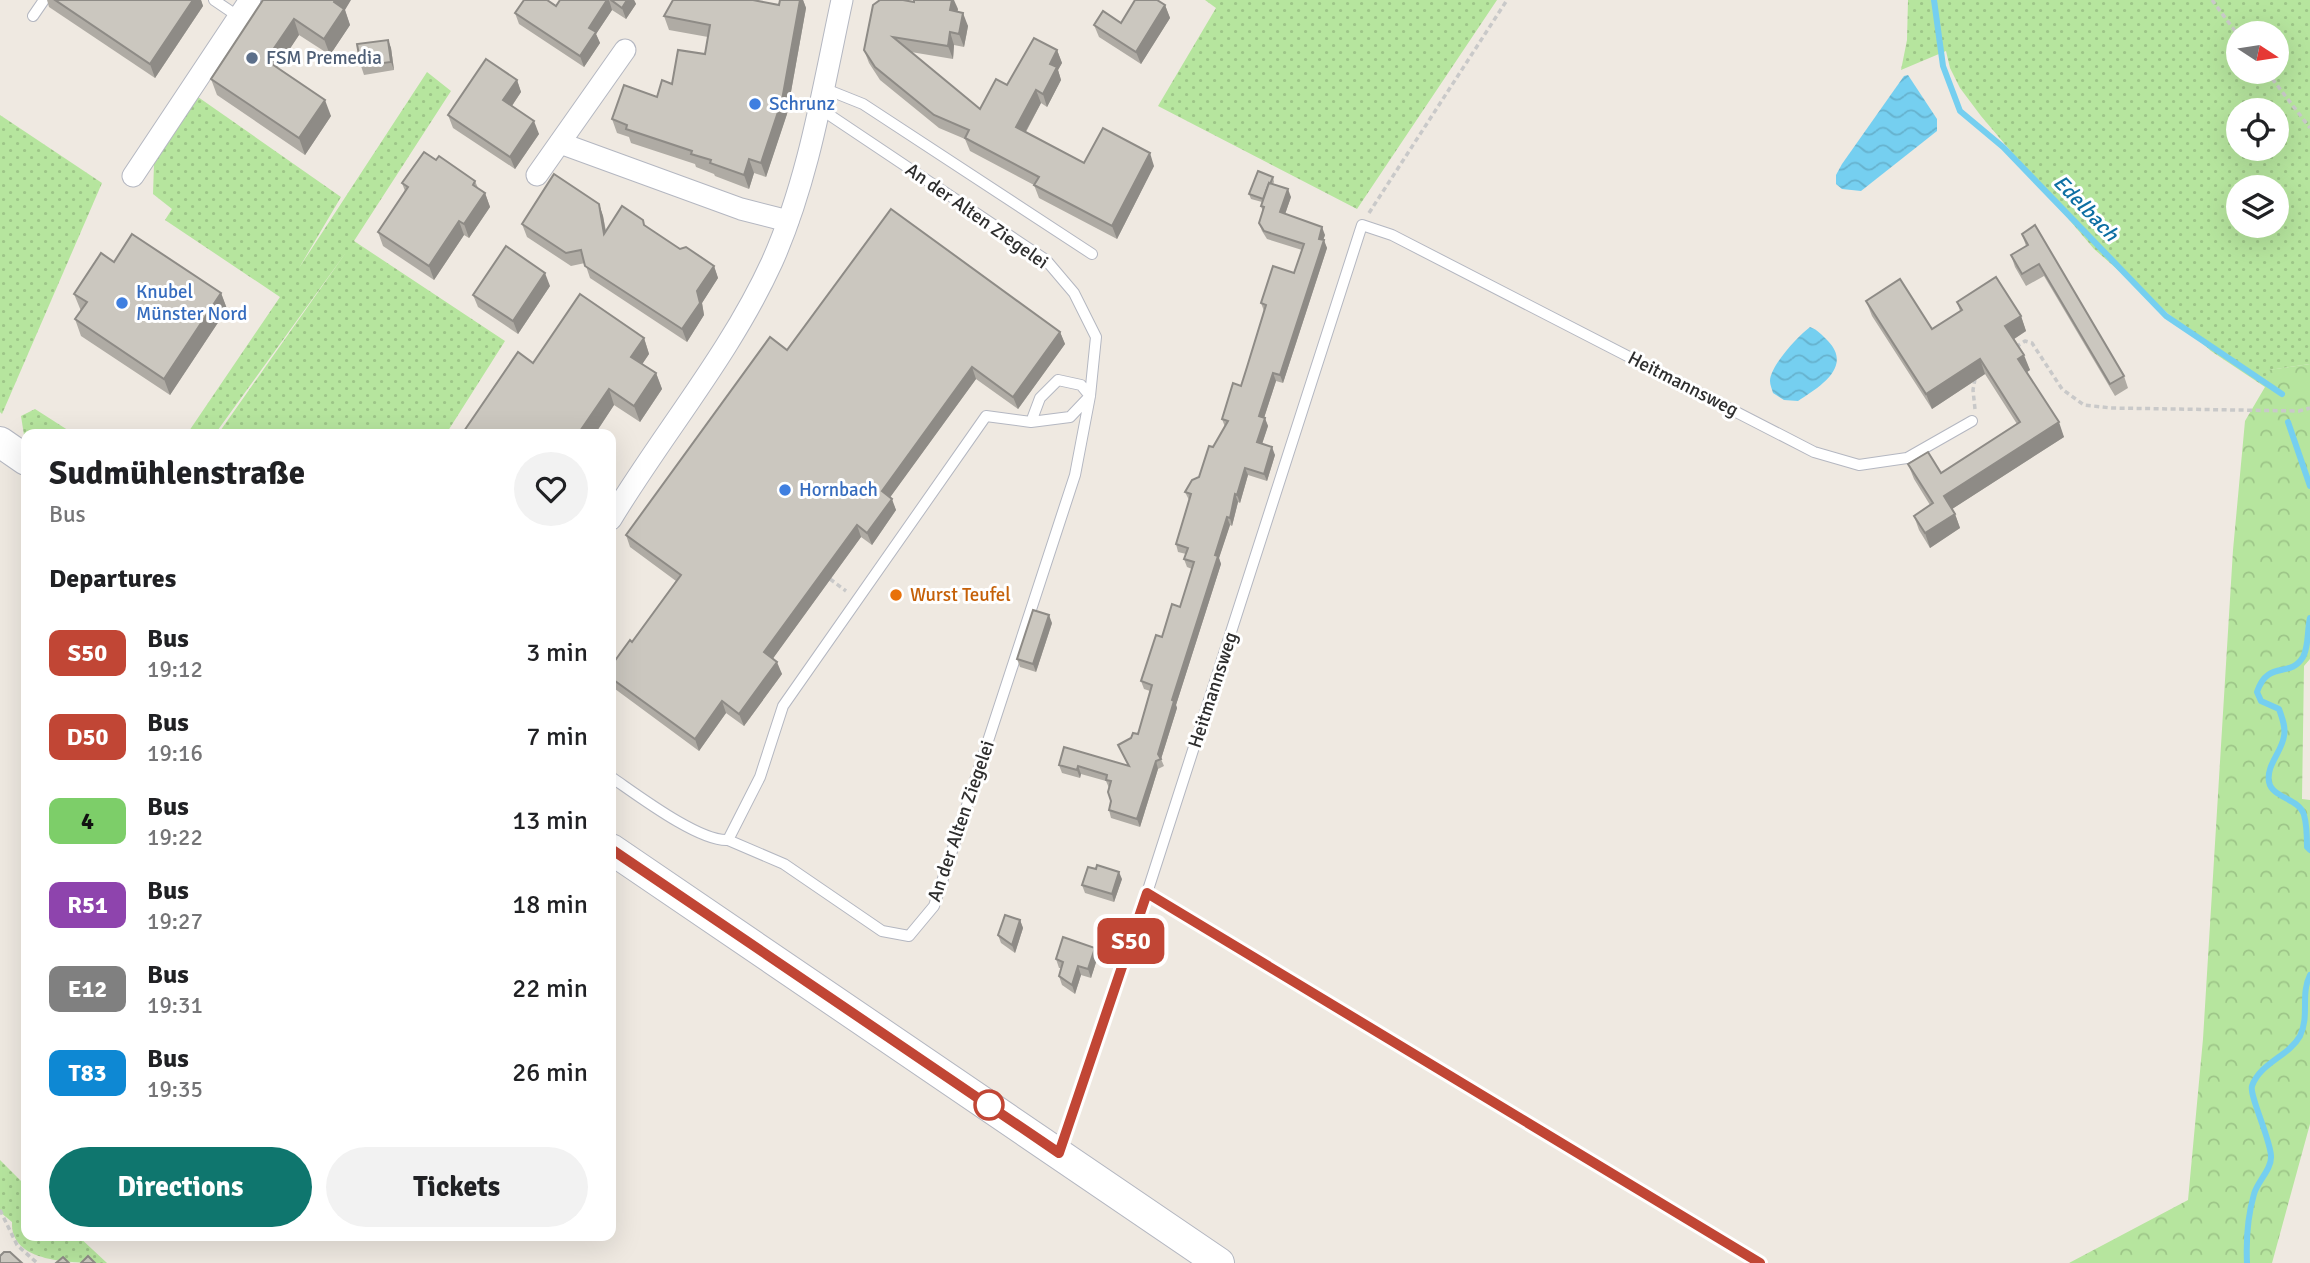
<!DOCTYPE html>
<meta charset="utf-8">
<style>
body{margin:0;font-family:Signika,sans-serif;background:#f2f2f2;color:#202124;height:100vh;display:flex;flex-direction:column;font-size:26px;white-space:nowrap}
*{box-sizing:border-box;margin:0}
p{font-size:23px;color:#757577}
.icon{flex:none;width:38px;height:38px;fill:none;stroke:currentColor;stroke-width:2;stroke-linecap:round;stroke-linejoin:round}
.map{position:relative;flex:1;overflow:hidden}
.side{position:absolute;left:21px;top:429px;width:595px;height:812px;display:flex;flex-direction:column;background:#fff;border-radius:14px;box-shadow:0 7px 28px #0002}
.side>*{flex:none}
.badge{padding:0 14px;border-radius:10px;font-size:24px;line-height:46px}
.needle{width:46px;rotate:102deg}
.fabs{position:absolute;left:2226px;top:21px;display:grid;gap:14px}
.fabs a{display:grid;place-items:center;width:63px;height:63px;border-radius:50%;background:#fff;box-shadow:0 7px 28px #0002;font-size:35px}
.map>.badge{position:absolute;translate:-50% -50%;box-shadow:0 0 0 4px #fff}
h2{padding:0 28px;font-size:26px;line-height:63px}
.round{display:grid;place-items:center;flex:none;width:74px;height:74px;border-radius:37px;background:#f2f2f2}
.head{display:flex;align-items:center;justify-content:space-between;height:119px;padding:0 28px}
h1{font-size:33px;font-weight:700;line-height:52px}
.button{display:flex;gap:14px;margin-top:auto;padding:14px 28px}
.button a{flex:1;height:80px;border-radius:42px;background:#0f766e;color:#fff;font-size:28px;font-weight:700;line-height:80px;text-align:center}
.button a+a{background:#f2f2f2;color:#202124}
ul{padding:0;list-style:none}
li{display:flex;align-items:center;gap:21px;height:84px;padding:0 28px}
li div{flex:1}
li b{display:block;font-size:26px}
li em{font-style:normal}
li .badge{min-width:77px;font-weight:700;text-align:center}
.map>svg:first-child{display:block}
.grass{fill:url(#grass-dots);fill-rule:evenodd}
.forest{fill:url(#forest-crowns)}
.water{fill:url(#water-waves)}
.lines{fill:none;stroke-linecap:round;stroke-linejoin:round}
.stream{stroke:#75cff0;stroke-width:6}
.service-casing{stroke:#b4b7c1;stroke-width:12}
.minor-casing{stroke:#b4b7c1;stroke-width:23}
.secondary-casing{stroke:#b4b7c1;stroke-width:32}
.path{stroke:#c9c9c9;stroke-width:3.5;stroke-dasharray:5 3.5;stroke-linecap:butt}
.service{stroke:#fff;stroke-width:10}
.minor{stroke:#fff;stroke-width:21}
.secondary{stroke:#fff;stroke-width:30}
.wall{fill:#afaba4}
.shaded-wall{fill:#8e8b86}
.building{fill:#cbc7bf;stroke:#8e8b86;stroke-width:2}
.line-casing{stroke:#fff;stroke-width:16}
.line{stroke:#c14635;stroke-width:10}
.service-dot{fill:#5c6f8a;stroke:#fff;stroke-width:2.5}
.shop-dot{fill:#3f7fe0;stroke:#fff;stroke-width:2.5}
.food-dot{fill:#e8710a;stroke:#fff;stroke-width:2.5}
.stop-dot{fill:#fff;stroke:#c14635;stroke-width:3.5}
.labels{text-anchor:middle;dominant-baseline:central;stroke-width:6;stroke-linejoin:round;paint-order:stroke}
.service-label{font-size:19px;fill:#4e5e75;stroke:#fff;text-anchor:start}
.shop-label{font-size:19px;fill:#366cbe;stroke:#fff;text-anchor:start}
.street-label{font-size:19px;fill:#2e2e2e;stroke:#fff}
.food-label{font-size:19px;fill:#c56008;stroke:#fff;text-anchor:start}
.water-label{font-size:21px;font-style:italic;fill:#0d6fa3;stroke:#fff}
</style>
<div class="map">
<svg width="2310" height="1263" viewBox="0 0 2310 1263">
<defs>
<pattern id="grass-dots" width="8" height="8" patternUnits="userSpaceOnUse" patternTransform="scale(1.75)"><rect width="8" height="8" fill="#b6e59e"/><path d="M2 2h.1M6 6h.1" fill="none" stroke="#9dc588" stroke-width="1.8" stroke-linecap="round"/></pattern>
<pattern id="forest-crowns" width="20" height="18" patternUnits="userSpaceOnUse" patternTransform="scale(1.75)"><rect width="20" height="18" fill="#b6e59e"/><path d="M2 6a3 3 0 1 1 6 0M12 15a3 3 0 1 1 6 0" fill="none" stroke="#9dc588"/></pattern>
<pattern id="water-waves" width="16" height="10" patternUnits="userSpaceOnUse" patternTransform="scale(1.75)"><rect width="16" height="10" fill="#75cff0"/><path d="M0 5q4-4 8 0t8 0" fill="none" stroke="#66b2ce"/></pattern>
</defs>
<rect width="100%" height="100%" fill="#efe9e1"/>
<g class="grass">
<polygon points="1205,0 1497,0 1357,209 1158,106 1216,8"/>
<path d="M1908,0H2310V364L2269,370L2265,387L2211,351L2094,249L1981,116L1960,88L1950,68L1946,51L1901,70L1907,40ZM2238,33H2277V72H2238ZM2238,110H2277V149H2238ZM2238,187H2277V226H2238Z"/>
<polygon points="427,72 451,91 354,241 505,341 446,434 218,434 347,251 215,434 187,434 280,297 165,220 172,209 153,194 154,164 198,97 341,197 299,268"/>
<polygon points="0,115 102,183 2,414 0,412"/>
<polygon points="35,409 74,434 24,435 21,416"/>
<path d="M0,1160L26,1186V1236H78L107,1263C71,1263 10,1263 12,1222L0,1212Z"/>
</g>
<polygon class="forest" points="2310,364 2310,659 2304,666 2302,799 2310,800 2310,1124 2272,1263 2069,1263 2188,1200 2203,1039 2233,550 2245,421 2265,387 2268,370"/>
<g class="water">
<polygon points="1908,75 1937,119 1937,131 1861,191 1842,189 1836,184 1836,175 1842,164 1904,76"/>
<path d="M1810,327C1818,330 1822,335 1828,341C1853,367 1819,387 1798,401L1784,400L1773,393C1772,389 1770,385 1770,381C1770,366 1798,336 1810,327Z"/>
</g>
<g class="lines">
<g class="stream">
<polyline points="1934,0 1943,66 1960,111 2003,147 2166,316 2282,394"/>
<polyline points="2288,422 2310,486"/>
<path d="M2310,618C2307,630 2309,646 2303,657C2290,679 2268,659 2257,692L2261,701L2279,709C2282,718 2286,727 2284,736C2282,752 2266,765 2269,782C2272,798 2299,798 2304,815C2307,825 2307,837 2307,847L2310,850"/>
<path d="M2247,1263C2246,1241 2248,1215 2254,1194C2257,1182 2272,1169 2271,1156C2270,1138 2249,1095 2252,1086C2260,1063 2289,1056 2300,1036C2310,1015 2300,995 2310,975"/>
</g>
<g class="service-casing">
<g id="service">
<polyline points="214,0 239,17"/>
<polyline points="33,16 44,0"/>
<polyline points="823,88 863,104 1092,254"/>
<polyline points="819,108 1046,260 1074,293 1096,337 1090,396 1075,475 934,906 909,936 882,931 784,864 728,840 760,777 783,706 986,416 1031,422 1070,417 1090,396 1081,385 1058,380 1040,398 1031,422"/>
<path d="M611,777C636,794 699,842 728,840"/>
<polyline points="1147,893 1760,1263"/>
<polyline points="1059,1153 1147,893 1362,225 1392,235 1814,452 1859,465 1907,458 1972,421"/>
</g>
</g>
<g class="minor-casing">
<g id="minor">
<polyline points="560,143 741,209 788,221"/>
<polyline points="537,175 625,50"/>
<polyline points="133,176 250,0"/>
<path d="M611,519C663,433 730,354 772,262C809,179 823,88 842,0"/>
</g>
</g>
<g class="secondary-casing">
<g id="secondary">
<polyline points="0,442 26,460"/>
<polyline points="611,849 1219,1263"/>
</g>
</g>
<g class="path">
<polyline points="2212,0 2238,35"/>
<polyline points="2267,72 2310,128"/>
<polyline points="1369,213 1507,0"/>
<polyline points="2016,347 2025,341 2032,343 2062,389 2084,405 2111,408 2299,411 2310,408"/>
<polyline points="1975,409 1973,390 1975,379"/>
<polyline points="830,579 846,591"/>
<polyline points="0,1210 17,1245 37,1263"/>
</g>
<use href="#service" class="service"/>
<use href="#minor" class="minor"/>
<use href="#secondary" class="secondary"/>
</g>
<g class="wall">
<polygon points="47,0 201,0 203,6 155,78 49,7"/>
<polygon points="263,0 345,10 350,25 330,55 299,35 277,67 331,116 305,155 217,95 211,79"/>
<polygon points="560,0 634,0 636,4 626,19 612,10 596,34 600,43 584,67 519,24 515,13 556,6"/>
<polygon points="800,0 803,0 806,8 787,114 766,177 754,173 749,189 715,176 714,174 696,167 695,164 631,143 629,137 617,133 612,119 657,97 705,54 708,37 669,30 664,16 779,5"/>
<polygon points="1165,5 1170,18 1141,64 1099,37 1094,25 1121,23"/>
<polygon points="958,9 957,12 968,26 964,47 954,45 953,59 911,52 980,109 1007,85 1057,50 1062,63 1058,70 1061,80 1047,107 1041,103 1026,132 1084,163 1154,166 1117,239 1039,198 1034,185 970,151 965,139 939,128 880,80 869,63 864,50"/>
<polygon points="388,40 391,48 394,70 364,75 361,66"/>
<polygon points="517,80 521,92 512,106 539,134 515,169 453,128 448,115"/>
<polygon points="436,160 475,181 478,188 485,193 490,207 469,238 464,235 434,280 383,246 378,232 405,191 402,183"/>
<polygon points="1273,177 1274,182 1273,184 1291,197 1285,214 1325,235 1323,240 1327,248 1283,383 1276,381 1264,418 1268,426 1262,444 1275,455 1267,481 1248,475 1240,503 1238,502 1232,526 1230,525 1219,558 1221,564 1176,705 1177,708 1161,759 1164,766 1158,769 1140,827 1111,818 1109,810 1111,801 1109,788 1106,781 1081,774 1080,778 1062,773 1059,765 1128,765 1118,745 1138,734 1150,691 1144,689 1141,681 1162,637 1180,607 1192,569 1187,567 1184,559 1186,554 1178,552 1176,544 1189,500 1185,492 1199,477 1213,447 1225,427 1222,419 1241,386 1264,311 1261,303 1294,273 1302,250 1267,239 1262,231 1259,223 1263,212 1261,206 1262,202 1251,199 1249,194"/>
<polygon points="599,204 603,216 606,231 645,226 680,249 714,266 718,278 702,303 704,315 687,342 590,278 585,263 571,266 527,237 522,224"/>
<polygon points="2022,234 2124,376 2128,388 2115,396 2044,276 2026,286 2015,267 2011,255 2026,246"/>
<polygon points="114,262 221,293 227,309 170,395 81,336 75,319 81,311 74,294"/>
<polygon points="550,286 518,334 478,307 473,295"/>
<polygon points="1866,301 1932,329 1960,311 1957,302 2021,316 2026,331 2014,339 2030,370 2027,372 2064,437 1952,509 1955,514 1960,528 1930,548 1919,530 1914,516 1930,505 1914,479 1908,464 1941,473 2017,424 1985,374 1932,409 1872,316"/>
<polygon points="1060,332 1065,344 1018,409 976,379 890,497 896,510 872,545 861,537 773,658 782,674 744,726 726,713 699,751 611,686 611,666 632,642 676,581 630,547 626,535 787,350"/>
<polygon points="644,338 649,354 642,364 656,373 662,389 640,422 614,405 595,434 462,434 533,363"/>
<polygon points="1052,623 1036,672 1020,667 1017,659"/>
<polygon points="1122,879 1114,902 1085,893 1082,885"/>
<polygon points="1020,920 1023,928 1015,953 1001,943 998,935"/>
<polygon points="1098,956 1091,978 1081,975 1075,994 1062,985 1059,976 1061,968 1059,968 1056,959"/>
</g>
<g class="shaded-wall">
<polygon points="193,0 201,0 203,6 155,78 150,64"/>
<polygon points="335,0 351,0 345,10 350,25 330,55 324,39"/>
<polygon points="607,0 609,0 612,10 596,34 600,43 584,67 580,56 589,28"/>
<polygon points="627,0 634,0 636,4 626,19 622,8"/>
<polygon points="800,0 803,0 806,8 787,114 766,177 761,163"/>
<polygon points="952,0 954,0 958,9 955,23 950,10"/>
<polygon points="1165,5 1170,18 1141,64 1136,52"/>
<polygon points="963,13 968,26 964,47 959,34"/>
<polygon points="294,19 299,35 272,76 266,60"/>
<polygon points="950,32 954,45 953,59 948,46"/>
<polygon points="388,40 391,48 394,70 391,62"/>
<polygon points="1057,50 1062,63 1058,70 1061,80 1047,107 1043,94 1050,64"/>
<polygon points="517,80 521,92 507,113 503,100"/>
<polygon points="1036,90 1041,103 1021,140 1016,127"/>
<polygon points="325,100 331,116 305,155 299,138"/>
<polygon points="534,121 539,134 515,169 510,157"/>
<polygon points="1150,153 1154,166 1117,239 1112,226"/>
<polygon points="749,159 754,173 749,189 744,175"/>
<polygon points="1288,189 1291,197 1283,220 1280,212"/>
<polygon points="485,193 490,207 469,238 464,224"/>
<polygon points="599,204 603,216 608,246 604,234"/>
<polygon points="459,221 464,235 434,280 429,266"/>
<polygon points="1322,227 1325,235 1321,246 1319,239"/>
<polygon points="1324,240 1327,248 1283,383 1280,375"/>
<polygon points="714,266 718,278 702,303 704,315 687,342 682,329 697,291"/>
<polygon points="545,273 550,286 518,334 513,321"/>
<polygon points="221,293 227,309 170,395 164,379"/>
<polygon points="2021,316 2026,331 2011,341 2005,326"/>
<polygon points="1060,332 1065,344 1018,409 1013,397"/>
<polygon points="644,338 649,354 637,372 631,357"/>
<polygon points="2024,355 2030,370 2024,374 2018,359"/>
<polygon points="1980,359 1985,374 1932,409 1926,394"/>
<polygon points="972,367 976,379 886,503 882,491"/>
<polygon points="656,373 662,389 640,422 634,406"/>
<polygon points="1273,373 1276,381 1262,424 1259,416"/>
<polygon points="609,389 614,405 595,434 578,434"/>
<polygon points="1265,418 1268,426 1260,450 1257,442"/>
<polygon points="2059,422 2064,437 1949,511 1944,496"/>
<polygon points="1272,447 1275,455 1267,481 1264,474"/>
<polygon points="1245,468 1248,475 1240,503 1237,495"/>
<polygon points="1235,494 1238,502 1232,526 1230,518"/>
<polygon points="892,499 896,510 872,545 867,533"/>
<polygon points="1955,514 1960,528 1930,548 1925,533"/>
<polygon points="1227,517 1230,525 1219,558 1221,564 1176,705 1177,708 1161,759 1158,754 1172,700 1215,555"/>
<polygon points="857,525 861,537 769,664 764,652"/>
<polygon points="1049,615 1052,623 1036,672 1033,664"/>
<polygon points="777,662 782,674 744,726 739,714"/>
<polygon points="722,701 726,713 699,751 695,739"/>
<polygon points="1156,761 1158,769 1140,827 1137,819"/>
<polygon points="1078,766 1081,774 1080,778 1077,770"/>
<polygon points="1119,872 1122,879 1114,902 1112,894"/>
<polygon points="1020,920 1023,928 1015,953 1012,945"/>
<polygon points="1095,948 1098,956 1091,978 1088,969"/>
<polygon points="1078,966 1081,975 1075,994 1072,985"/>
</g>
<g class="building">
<polygon points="55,0 193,0 150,64"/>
<polygon points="263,0 335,0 334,2 344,9 324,39 294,19 266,60 325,100 299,138 211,79"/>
<polygon points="524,0 547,0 556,6 560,0 607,0 589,28 596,32 580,56 515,13"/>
<polygon points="611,0 627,0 622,8"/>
<polygon points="673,0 753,0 779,5 780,0 800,0 782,100 761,163 749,159 744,175 710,163 711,160 691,154 692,151 626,129 627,125 612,119 624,85 657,97 662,80 672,84 678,50 705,54 710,25 664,16"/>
<polygon points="880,0 903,0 914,2 914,0 952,0 950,10 963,13 959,34 950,32 948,46 893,37 980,109 996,79 1007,85 1034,38 1057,50 1050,64 1057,67 1043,94 1036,90 1016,127 1084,163 1103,128 1150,153 1112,226 1034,185 1039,177 965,138 969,130 934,115 875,67 864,50 873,5"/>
<polygon points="1135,0 1157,0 1165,5 1136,52 1094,25 1103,11 1121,23"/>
<polygon points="388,40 391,62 361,66 357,44"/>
<polygon points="486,59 517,80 503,100 534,121 510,157 448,115"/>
<polygon points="424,152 436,160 439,156 475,181 473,185 485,193 464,224 459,221 429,266 378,232 408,187 402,183"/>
<polygon points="1258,171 1273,177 1270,184 1269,183 1263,199 1249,194"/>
<polygon points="554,174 599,204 604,234 622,206 643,220 644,225 680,249 686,247 714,266 697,291 700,303 682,329 585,266 581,250 566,253 522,224"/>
<polygon points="1269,183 1288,189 1280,212 1322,227 1319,239 1324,240 1280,375 1273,373 1259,416 1265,418 1257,442 1272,447 1264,474 1245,468 1237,495 1235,494 1230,518 1227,517 1215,555 1218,556 1172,700 1174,701 1158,754 1161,759 1156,761 1137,819 1109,810 1111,801 1108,792 1111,781 1106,780 1107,775 1078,766 1077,770 1059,765 1064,747 1129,766 1118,745 1131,738 1133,733 1138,734 1152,685 1141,681 1156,635 1162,637 1172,604 1180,607 1194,562 1184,559 1188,548 1176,544 1191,494 1185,492 1192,480 1199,477 1209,446 1213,447 1228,421 1222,419 1233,383 1241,386 1247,367 1266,305 1261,303 1273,266 1294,273 1304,244 1264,231 1259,223 1264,207 1261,206"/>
<polygon points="891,209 1060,332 1013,397 972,367 882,491 892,499 867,533 857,525 764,652 777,662 739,714 722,701 695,739 611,678 611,666 630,640 632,642 681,575 626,535 770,337 787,350"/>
<polygon points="2035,225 2124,376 2110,384 2039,264 2022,274 2011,255 2028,245 2022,234"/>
<polygon points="132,234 221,293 164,379 75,319 87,302 74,294 101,253 114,262"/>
<polygon points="506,246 545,273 513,321 473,295"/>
<polygon points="1996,277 2021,316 2005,326 2024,355 2018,359 2059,422 1944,496 1955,514 1925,533 1914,516 1933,503 1908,464 1928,452 1941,473 2020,422 1980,359 1926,394 1866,301 1900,279 1932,329 1962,310 1957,302"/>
<polygon points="580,294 644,338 631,357 656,373 634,406 609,389 578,434 462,434 518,352 533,363"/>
<polygon points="1033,610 1049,615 1033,664 1017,659"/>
<polygon points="1097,865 1119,872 1112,894 1082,885 1088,867 1096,869"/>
<polygon points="1005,915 1020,920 1012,945 998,935"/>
<polygon points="1063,937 1095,948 1088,969 1078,966 1072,985 1059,976 1063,962 1056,959"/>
<polygon points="4,1252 10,1252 22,1263 0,1263 0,1256"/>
<polygon points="88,1256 95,1263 81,1263"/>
<polygon points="63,1257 69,1263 56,1263"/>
</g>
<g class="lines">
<g class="line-casing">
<polyline id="line" points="611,849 1059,1153 1147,893 1760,1263"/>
</g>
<use href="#line" class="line"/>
</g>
<circle class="service-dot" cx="252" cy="58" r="7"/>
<g class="shop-dot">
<circle cx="755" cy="104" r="7"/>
<circle cx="122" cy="303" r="7"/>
<circle cx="785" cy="490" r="7"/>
</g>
<circle class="food-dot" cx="896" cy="595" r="7"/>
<circle class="stop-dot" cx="989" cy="1105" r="14"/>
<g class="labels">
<g class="service-label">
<text x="266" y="58">FSM Premedia</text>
</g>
<g class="shop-label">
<text x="769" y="104">Schrunz</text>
<text x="136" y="292">Knubel<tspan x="136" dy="22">Münster Nord</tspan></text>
<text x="799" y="490">Hornbach</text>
</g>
<g class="street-label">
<text transform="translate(977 216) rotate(35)">An der Alten Ziegelei</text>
<text transform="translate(1683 384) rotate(27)">Heitmannsweg</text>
<text transform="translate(1213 690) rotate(-72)">Heitmannsweg</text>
<text transform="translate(961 821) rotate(-71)">An der Alten Ziegelei</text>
</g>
<g class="food-label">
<text x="910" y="595">Wurst Teufel</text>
</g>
<g class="water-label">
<text transform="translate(2086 208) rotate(46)">Edelbach</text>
</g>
</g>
</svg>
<div class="fabs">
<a><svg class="needle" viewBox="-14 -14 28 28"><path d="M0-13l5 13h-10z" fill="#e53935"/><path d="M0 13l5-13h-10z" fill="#757577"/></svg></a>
<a><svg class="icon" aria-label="locate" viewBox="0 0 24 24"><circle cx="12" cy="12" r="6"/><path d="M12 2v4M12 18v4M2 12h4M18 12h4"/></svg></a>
<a><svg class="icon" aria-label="layers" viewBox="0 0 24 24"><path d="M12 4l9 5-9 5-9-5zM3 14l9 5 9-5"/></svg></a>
</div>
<b class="badge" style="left:1131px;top:941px;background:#c14635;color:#fff">S50</b>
<section class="side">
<div class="head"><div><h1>Sudmühlenstraße</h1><p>Bus</p></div><a class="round"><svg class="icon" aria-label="heart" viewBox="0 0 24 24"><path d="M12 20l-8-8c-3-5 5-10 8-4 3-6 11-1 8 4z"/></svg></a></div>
<h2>Departures</h2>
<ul>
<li><span class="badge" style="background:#c14635;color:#fff">S50</span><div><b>Bus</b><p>19:12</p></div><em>3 min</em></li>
<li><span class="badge" style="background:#c14635;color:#fff">D50</span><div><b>Bus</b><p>19:16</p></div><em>7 min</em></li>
<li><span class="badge" style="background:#7dce69;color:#111">4</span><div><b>Bus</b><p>19:22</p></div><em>13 min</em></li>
<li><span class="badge" style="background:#8e44ad;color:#fff">R51</span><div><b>Bus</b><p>19:27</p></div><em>18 min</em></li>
<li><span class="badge" style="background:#808080;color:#fff">E12</span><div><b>Bus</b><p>19:31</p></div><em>22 min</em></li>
<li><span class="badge" style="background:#0e88d3;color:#fff">T83</span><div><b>Bus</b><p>19:35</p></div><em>26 min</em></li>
</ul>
<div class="button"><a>Directions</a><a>Tickets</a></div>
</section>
</div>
